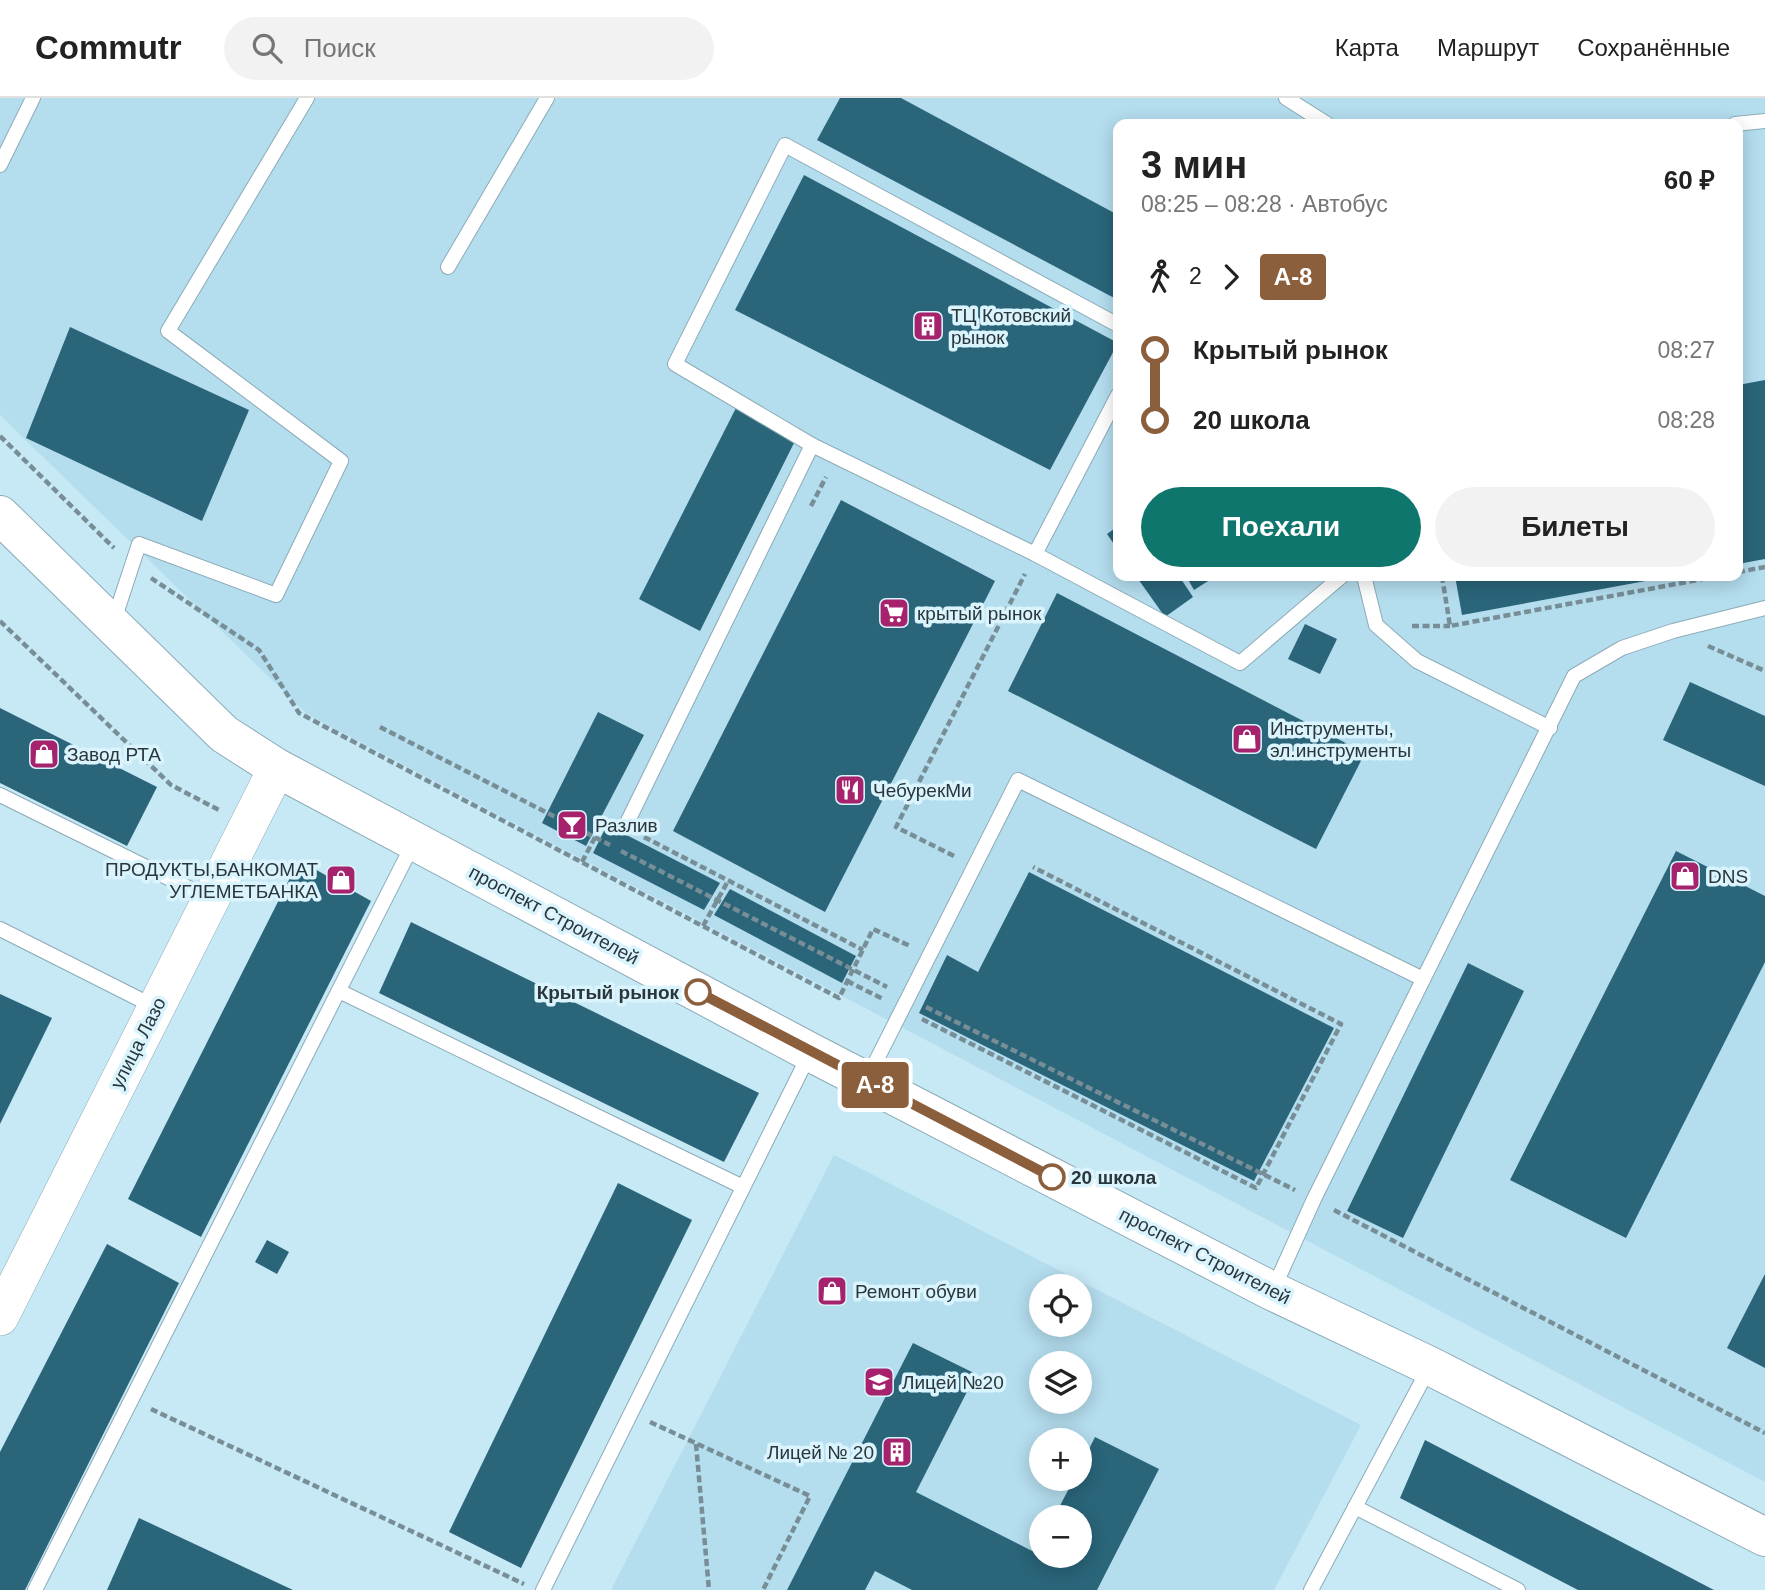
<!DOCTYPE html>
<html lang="ru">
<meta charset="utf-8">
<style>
body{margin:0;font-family:Helvetica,sans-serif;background:#f2f2f2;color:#222;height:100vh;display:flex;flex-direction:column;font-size:26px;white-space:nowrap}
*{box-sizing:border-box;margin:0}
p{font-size:23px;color:#767676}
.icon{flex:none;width:38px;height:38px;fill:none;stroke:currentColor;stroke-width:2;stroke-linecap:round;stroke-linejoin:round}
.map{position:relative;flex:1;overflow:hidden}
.drawer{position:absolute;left:1113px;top:21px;width:630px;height:462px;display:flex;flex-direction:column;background:#fff;border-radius:14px;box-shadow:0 4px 18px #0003}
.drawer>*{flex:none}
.badge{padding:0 14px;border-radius:5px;font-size:24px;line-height:46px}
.controls{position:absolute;left:1029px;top:1176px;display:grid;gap:14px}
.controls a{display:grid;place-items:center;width:63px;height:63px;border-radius:50%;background:#fff;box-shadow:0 4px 18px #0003;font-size:35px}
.map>.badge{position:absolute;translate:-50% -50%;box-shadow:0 0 0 4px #fff}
.legs{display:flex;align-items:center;gap:10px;height:77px;padding:0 28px;font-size:23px}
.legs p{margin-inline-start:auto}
.overview{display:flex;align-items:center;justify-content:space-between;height:119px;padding:0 28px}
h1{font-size:38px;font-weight:800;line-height:52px}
.cta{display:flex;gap:14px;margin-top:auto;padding:14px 28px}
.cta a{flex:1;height:80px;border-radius:42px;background:#0f766e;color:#fff;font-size:28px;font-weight:800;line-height:80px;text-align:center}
.cta a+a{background:#f2f2f2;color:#222}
ul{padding:0 28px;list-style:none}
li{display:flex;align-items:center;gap:24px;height:70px;font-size:26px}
li i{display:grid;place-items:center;width:10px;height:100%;margin:0 9px;background:currentColor}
li i::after{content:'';width:18px;height:18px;margin:-9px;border:5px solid;border-radius:50%;background:#fff}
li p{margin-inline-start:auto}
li:first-child i{background:linear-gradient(#0000 50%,currentColor 0)}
li:last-child i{background:linear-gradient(currentColor 50%,#0000 0)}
header{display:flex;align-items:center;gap:42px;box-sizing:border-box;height:98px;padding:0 35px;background:#fff;border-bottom:2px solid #e0e0e0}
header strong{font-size:33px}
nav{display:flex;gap:38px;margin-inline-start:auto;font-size:24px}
.search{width:490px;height:63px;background:#f2f2f2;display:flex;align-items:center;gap:18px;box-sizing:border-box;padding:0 24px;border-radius:38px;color:#767676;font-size:26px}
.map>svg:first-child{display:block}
.built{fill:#b4ddee;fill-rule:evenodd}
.building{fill:#2a657a}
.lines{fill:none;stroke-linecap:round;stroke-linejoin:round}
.service-casing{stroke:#8cabb7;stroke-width:16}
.tertiary-casing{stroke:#8cabb7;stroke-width:38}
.secondary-casing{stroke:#8cabb7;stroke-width:40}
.path{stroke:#778e97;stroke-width:4.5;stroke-dasharray:7 3.5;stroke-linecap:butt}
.service{stroke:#fff;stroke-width:14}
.tertiary{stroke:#fff;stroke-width:37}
.secondary{stroke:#fff;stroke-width:38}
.line-1-casing{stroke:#fff;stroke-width:16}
.line-1{stroke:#8b5e3c;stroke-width:10}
.stop-1-dot{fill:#fff;stroke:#8b5e3c;stroke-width:3.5}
.labels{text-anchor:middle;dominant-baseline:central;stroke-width:7;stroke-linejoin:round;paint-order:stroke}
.poi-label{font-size:19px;fill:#2a363c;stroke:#daf4fe;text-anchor:start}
.street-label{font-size:19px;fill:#2a363c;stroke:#daf4fe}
.stop-label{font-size:19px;font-weight:bold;fill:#2a363c;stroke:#daf4fe;text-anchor:end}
</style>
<header>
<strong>Commutr</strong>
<div class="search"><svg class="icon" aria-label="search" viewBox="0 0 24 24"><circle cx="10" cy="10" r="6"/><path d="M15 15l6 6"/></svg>Поиск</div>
<nav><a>Карта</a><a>Маршрут</a><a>Сохранённые</a></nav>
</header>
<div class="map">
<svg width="1765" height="1492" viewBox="0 0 1765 1492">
<rect width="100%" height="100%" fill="#c7e8f5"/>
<g class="built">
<path d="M0,0H1765V1384L307,616L0,317ZM1118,26H1738V478H1118Z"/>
<path d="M834,1057L1361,1327L1274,1492H611ZM1041,1188H1080V1227H1041ZM1041,1265H1080V1304H1041ZM1041,1342H1080V1381H1041ZM1041,1419H1080V1458H1041Z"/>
</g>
<g class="building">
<polygon points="840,0 901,0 1118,117 1118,202 817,42"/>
<polygon points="804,77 1118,245 1050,372 735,212"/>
<polygon points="70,229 249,312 202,423 26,340"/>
<polygon points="1765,282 1765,461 1738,466 1738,287"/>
<polygon points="736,310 796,341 700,533 639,501"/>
<polygon points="841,402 995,483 825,814 673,733"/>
<polygon points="1118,428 1118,452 1107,436"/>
<polygon points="1136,478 1179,478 1193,499 1165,519"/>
<polygon points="1186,478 1216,478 1194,492"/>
<polygon points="1455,478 1667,478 1667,479 1462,517"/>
<polygon points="1057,495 1365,655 1316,751 1008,593"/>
<polygon points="1305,526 1337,541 1320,576 1288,561"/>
<polygon points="1690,584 1765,618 1765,688 1663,642"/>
<polygon points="0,610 157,689 127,748 0,685"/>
<polygon points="598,614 644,637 586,748 542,725"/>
<polygon points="607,727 720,785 704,812 593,755"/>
<polygon points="1676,753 1765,798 1765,864 1626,1140 1510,1082"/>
<polygon points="299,762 371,803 201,1139 128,1101"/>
<polygon points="1029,774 1334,930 1254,1083 919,915 947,857 978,874"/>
<polygon points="730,791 856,858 842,885 714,817"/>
<polygon points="411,824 759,995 724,1064 379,895"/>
<polygon points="1468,865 1524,893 1403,1140 1347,1113"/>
<polygon points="0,896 52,920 0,1026"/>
<polygon points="618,1085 692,1122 521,1470 449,1434"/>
<polygon points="267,1142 289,1154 277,1176 255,1164"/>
<polygon points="107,1146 179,1185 25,1492 0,1492 0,1354"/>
<polygon points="1765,1176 1765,1270 1727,1250"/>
<polygon points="913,1245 976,1276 916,1394 1036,1455 1041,1444 1041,1458 1080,1458 1080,1419 1054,1419 1074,1381 1080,1381 1080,1369 1095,1339 1159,1371 1097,1492 912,1492 875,1473 865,1492 787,1492"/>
<polygon points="1425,1342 1714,1492 1578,1492 1400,1400"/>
<polygon points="139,1420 293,1492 107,1492"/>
</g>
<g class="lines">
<g class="service-casing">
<g id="service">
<polyline points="1286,0 1327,26"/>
<polyline points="1735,26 1765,23"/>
<polyline points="0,67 33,0"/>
<polyline points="448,169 547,0"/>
<polyline points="812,347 675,266 785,47 1118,227"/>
<polyline points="1035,456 1118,297"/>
<polyline points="1364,478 1376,527 1417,563 1550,630"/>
<polyline points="114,522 139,446 276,497 341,363 168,233 307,0"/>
<polyline points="0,697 209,800"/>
<polyline points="625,729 812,347 1035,456 1240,565 1342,478"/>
<polyline points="0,831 155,909"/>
<polyline points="339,893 743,1089"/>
<polyline points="867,981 1018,682 1423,881"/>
<polyline points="1273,1192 1314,1101 1574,578 1622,550 1673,533 1765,510"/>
<polyline points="1355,1409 1518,1492"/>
<polyline points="35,1492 414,744"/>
<polyline points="543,1492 810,955"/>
<polyline points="1311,1492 1430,1268"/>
</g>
</g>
<g class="tertiary-casing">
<polyline id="tertiary" points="0,1219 277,670"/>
</g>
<g class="secondary-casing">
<polyline id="secondary" points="0,417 224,636 277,670 810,954 1272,1193 1430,1268 1765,1439"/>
</g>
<g class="path">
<polyline points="0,338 114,450"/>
<polyline points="811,408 826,379"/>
<polyline points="1738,474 1765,469"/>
<polyline points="1442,478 1450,528 1719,478"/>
<polyline points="151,480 259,552 299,615 839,900 873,831 910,848"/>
<polyline points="0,523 171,687 219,712"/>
<polyline points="1412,528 1450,528"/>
<polyline points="1708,548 1765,573"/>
<polyline points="380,629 610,747"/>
<polyline points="644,739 863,852"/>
<polyline points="621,753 887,889"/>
<polyline points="954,758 896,729 1025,476"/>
<polyline points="582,764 601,728"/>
<polyline points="703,828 728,783"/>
<polyline points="847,883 883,901"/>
<polyline points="926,909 1295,1092"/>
<polyline points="922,921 1256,1090 1341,926 1033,769"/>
<polyline points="1334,1112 1765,1335"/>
<polyline points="151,1311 524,1486"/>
<polyline points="650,1324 810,1398 763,1492"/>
<polyline points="696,1346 709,1492"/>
</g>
<use href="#service" class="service"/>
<use href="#tertiary" class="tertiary"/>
<use href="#secondary" class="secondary"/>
</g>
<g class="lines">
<g class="line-1-casing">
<polyline id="line-1" points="698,894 1052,1079"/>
</g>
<use href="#line-1" class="line-1"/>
</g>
<defs>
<g id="building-square" transform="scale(1.575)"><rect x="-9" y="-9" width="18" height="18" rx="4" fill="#a7226d" stroke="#daf4fe"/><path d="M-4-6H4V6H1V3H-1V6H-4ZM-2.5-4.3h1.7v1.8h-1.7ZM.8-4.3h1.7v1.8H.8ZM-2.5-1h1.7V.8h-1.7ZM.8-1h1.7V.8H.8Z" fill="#fff"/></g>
<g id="supermarket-square" transform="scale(1.575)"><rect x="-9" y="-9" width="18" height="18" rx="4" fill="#a7226d" stroke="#daf4fe"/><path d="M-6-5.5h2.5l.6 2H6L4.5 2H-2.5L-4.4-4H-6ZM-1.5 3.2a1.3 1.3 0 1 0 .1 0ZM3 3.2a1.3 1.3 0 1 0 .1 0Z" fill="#fff"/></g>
<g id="shop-square" transform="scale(1.575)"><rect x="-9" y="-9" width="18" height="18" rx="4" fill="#a7226d" stroke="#daf4fe"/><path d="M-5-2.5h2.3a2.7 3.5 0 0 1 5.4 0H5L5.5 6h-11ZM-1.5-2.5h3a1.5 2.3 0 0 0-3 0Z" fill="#fff"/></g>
<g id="restaurant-square" transform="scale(1.575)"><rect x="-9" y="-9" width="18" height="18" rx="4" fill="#a7226d" stroke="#daf4fe"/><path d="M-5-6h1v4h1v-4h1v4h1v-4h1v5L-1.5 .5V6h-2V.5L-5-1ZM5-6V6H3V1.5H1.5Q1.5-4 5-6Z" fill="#fff"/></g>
<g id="bar-square" transform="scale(1.575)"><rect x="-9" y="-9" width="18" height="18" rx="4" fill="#a7226d" stroke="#daf4fe"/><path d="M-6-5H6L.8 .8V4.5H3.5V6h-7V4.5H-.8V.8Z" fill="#fff"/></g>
<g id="school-square" transform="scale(1.575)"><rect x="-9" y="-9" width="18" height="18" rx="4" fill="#a7226d" stroke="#daf4fe"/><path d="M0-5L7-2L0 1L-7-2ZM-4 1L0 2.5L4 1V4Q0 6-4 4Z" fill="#fff"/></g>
</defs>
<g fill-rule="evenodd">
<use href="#building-square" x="928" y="228"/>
<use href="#supermarket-square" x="894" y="515"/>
<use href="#shop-square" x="1247" y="641"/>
<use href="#shop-square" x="44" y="656"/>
<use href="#restaurant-square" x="850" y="692"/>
<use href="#bar-square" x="572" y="727"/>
<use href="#shop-square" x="1685" y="778"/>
<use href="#shop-square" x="341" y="782"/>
<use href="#shop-square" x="832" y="1193"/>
<use href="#school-square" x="879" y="1284"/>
<use href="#building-square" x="897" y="1354"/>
</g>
<g class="stop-1-dot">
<circle cx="698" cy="894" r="12"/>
<circle cx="1052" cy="1079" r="12"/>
</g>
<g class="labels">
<g class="poi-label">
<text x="951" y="217">ТЦ Котовский<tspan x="951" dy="22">рынок</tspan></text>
<text x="917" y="515">крытый рынок</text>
<text x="1270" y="630">Инструменты,<tspan x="1270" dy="22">эл.инструменты</tspan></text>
<text x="67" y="656">Завод РТА</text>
<text x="873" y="692">ЧебурекМи</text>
<text x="595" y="727">Разлив</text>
<text x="318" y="771" text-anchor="end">ПРОДУКТЫ,БАНКОМАТ<tspan x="318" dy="22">УГЛЕМЕТБАНКА</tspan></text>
<text x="1708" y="778">DNS</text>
<text x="855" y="1193">Ремонт обуви</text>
<text x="902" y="1284">Лицей №20</text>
<text x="874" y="1354" text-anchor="end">Лицей № 20</text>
</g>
<g class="street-label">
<text transform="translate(554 817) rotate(28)">проспект Строителей</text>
<text transform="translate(138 945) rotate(-63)">улица Лазо</text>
<text transform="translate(1205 1158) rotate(27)">проспект Строителей</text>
</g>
<g class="stop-label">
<text x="679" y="894">Крытый рынок</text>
<text x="1071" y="1079" text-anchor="start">20 школа</text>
</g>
</g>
</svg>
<div class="controls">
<a><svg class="icon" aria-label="locate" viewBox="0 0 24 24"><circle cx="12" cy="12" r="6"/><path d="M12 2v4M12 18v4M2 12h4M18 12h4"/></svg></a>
<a><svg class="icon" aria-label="layers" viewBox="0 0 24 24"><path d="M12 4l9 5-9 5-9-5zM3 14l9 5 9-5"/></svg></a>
<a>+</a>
<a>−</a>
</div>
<b class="badge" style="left:875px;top:987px;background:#8b5e3c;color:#fff">А-8</b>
<section class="drawer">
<div class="overview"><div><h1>3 мин</h1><p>08:25 – 08:28 · Автобус</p></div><b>60 ₽</b></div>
<div class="legs"><svg class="icon" aria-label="walk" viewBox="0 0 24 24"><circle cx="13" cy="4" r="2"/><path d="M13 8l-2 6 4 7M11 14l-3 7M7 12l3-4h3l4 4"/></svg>2<svg class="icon" aria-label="forward" viewBox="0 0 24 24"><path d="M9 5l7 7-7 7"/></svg><b class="badge" style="background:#8b5e3c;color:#fff">А-8</b></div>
<ul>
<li><i style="color:#8b5e3c"></i><b>Крытый рынок</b><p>08:27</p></li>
<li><i style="color:#8b5e3c"></i><b>20 школа</b><p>08:28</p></li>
</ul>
<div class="cta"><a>Поехали</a><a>Билеты</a></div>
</section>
</div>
